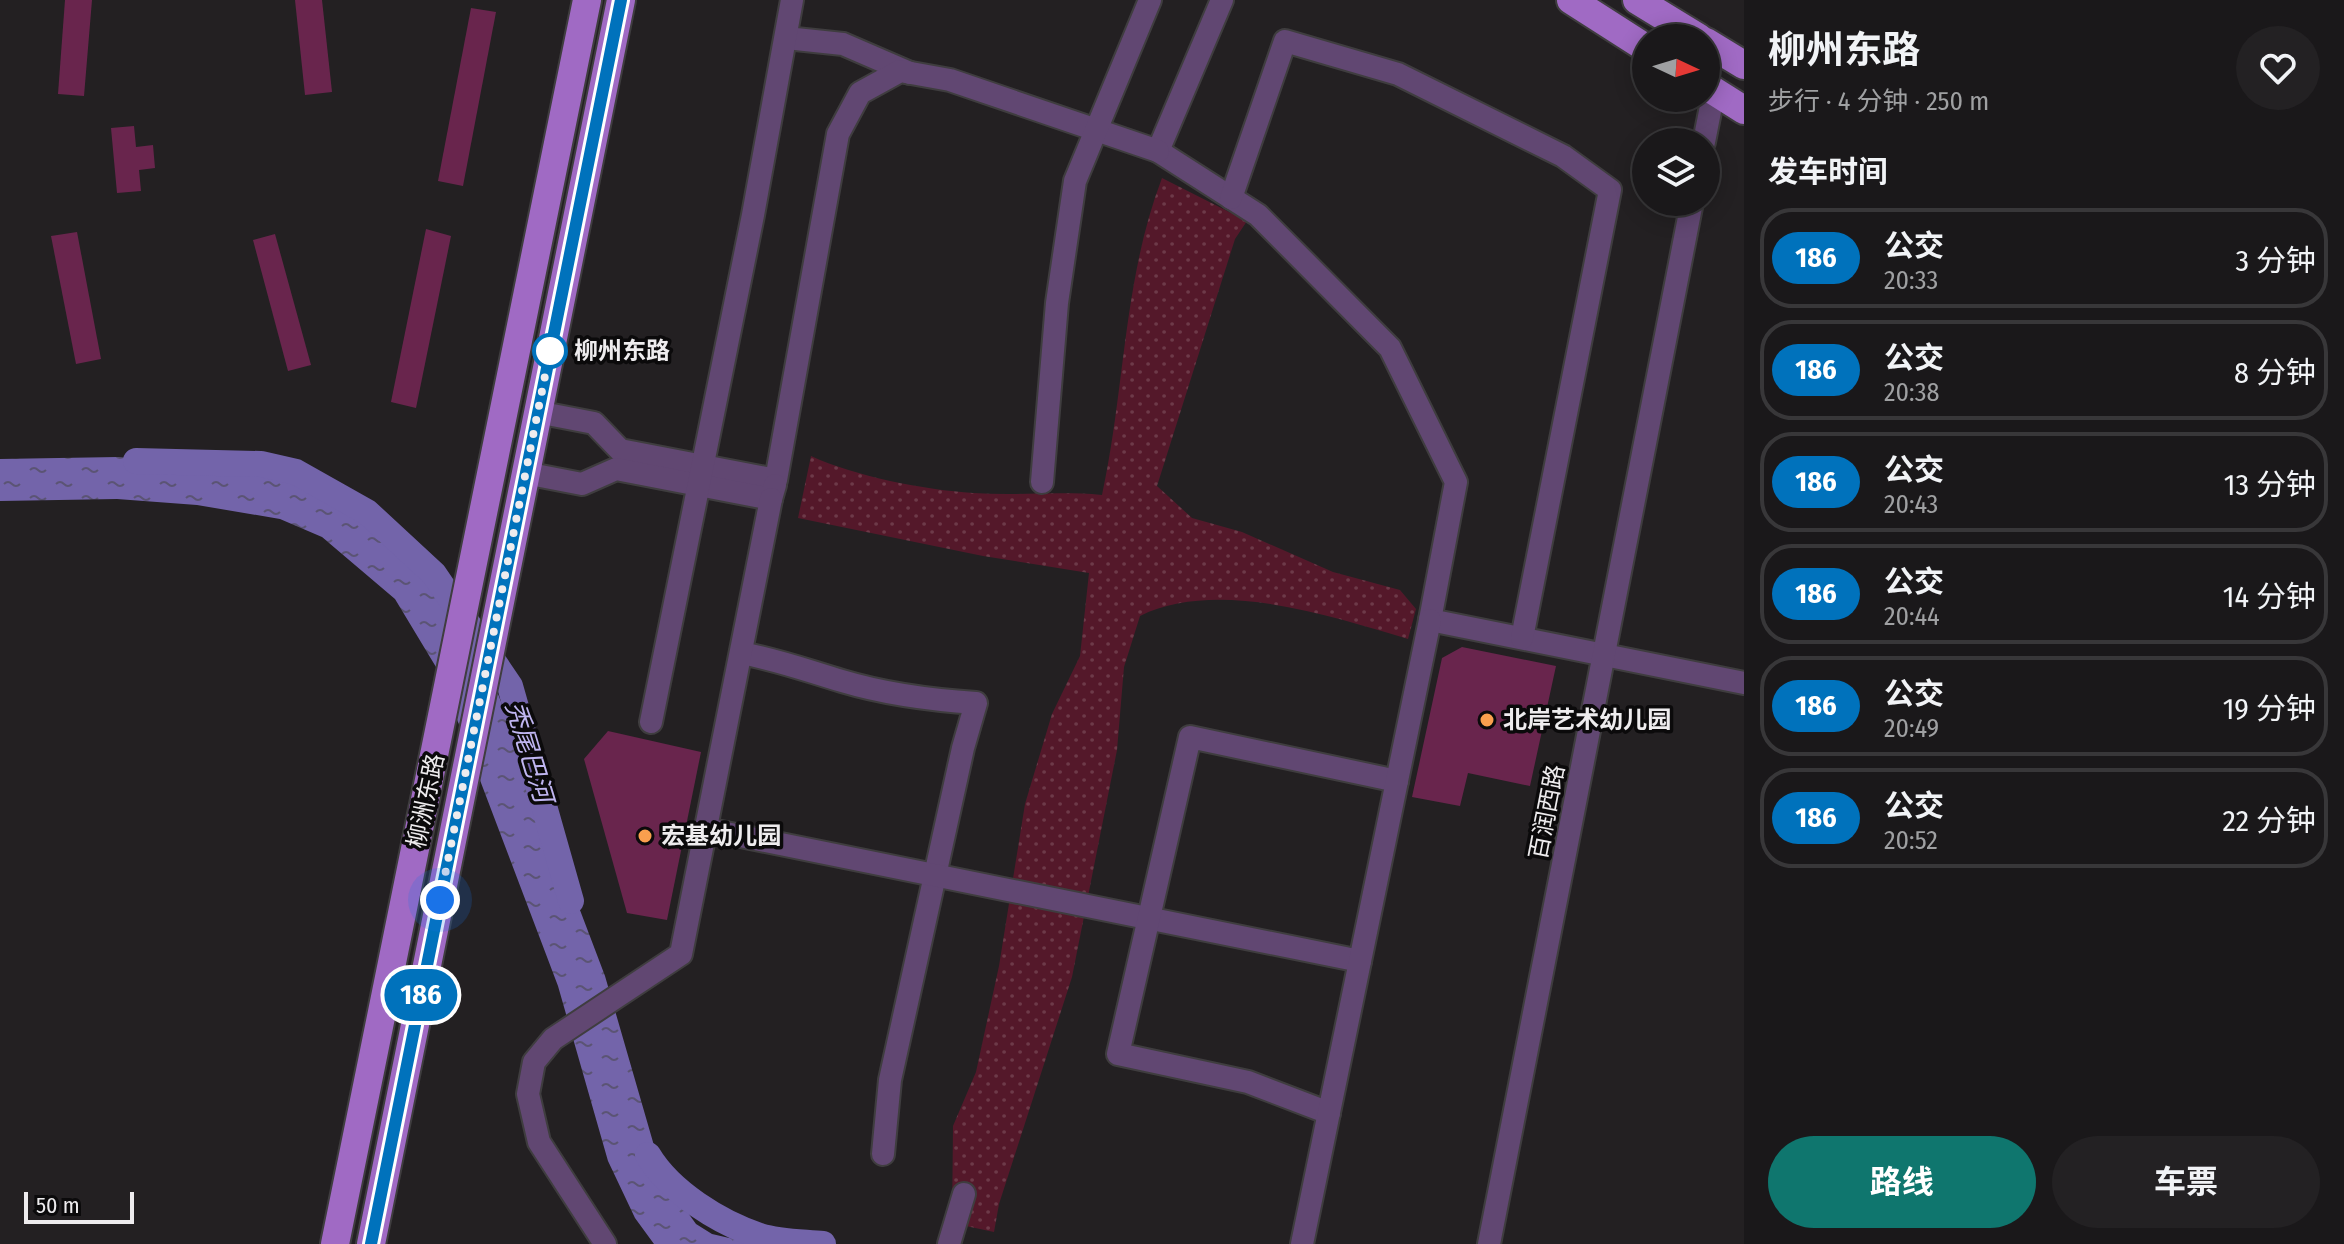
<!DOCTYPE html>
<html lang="zh">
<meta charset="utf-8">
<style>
body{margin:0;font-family:"Fira Sans Condensed","Noto Sans SC",sans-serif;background:#232123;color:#f1f3f6;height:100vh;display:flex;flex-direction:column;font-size:30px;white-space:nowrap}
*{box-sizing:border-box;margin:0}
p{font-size:26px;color:#9fa0a2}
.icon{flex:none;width:44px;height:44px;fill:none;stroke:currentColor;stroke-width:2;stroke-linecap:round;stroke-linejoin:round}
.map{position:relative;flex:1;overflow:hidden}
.panel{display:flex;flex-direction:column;background:#1a181a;width:600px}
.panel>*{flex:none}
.badge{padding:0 16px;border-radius:26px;font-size:28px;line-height:52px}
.needle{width:52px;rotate:94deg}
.fabs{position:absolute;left:1632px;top:24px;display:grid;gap:16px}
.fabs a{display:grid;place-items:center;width:88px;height:88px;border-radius:50%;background:#1a181a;box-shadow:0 4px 20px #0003,0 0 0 2px #383739;font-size:40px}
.scale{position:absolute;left:24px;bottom:20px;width:110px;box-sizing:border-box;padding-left:8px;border:4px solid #eeecee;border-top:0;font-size:22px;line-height:28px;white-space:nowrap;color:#eeecee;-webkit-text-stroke:6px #0b0a0b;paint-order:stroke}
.you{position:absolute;width:40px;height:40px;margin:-20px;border:6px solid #fff;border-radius:50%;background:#1a73e8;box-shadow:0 0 0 12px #1a73e833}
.map>.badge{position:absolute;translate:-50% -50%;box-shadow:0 0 0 4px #fff}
h2{padding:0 24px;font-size:30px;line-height:72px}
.round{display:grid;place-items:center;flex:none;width:84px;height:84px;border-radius:42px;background:#232123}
.head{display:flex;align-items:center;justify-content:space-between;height:136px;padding:0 24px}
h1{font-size:38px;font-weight:700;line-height:60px}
.primary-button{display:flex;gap:16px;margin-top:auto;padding:16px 24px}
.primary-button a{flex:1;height:92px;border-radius:48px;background:#0f766e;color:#fff;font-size:32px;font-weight:700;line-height:92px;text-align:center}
.primary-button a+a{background:#232123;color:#f1f3f6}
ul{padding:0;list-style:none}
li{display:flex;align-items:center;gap:24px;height:100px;margin:0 16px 12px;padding:0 8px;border:4px solid #383739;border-radius:32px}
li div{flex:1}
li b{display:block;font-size:30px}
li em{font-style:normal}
li .badge{min-width:88px;font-weight:700;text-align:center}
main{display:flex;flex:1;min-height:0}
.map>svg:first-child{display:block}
.park{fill:url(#park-dots)}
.water{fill:url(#water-ripples)}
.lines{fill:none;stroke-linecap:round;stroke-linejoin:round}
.river{stroke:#7364aa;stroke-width:26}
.building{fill:#69254d}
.minor-casing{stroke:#3f3d3f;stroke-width:26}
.major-casing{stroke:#3f3d3f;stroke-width:32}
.minor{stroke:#614772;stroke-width:22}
.major{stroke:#a06ac4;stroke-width:28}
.line-casing{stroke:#fff;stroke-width:18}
.line{stroke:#0072bc;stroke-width:12}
.walk{stroke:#eeecee;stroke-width:8;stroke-dasharray:0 14.4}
.stop-dot{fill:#fff;stroke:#0072bc;stroke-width:4}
.poi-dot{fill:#fa9f4e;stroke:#0b0a0b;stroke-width:3}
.labels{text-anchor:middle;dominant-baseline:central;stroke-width:7;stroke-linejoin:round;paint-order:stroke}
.stop-label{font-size:24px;font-weight:bold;fill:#eeecee;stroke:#0b0a0b;text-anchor:start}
.poi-label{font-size:24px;font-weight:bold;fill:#eeecee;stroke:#0b0a0b;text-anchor:start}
.street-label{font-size:24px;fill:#eeecee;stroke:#0b0a0b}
.water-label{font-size:26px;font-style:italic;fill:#c0b6f1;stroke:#0b0a0b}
</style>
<main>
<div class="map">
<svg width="1744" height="1244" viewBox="0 0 1744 1244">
<defs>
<pattern id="park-dots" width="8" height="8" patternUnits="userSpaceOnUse" patternTransform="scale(2)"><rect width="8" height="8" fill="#54182a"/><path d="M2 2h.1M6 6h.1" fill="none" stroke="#6d3a49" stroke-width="1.8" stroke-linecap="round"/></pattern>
<pattern id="water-ripples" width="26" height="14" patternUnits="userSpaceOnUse" patternTransform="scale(2)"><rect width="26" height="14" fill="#7364aa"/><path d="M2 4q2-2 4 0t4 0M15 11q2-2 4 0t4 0" fill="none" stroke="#5b5474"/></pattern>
</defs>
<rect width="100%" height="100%" fill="#232022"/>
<path class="park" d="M1162,178L1247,221L1235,239L1157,486L1192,518L1242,532L1333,572L1400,590L1416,609L1408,639C1330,616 1217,578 1140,616L1124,667L1117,750L1072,977L999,1204L994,1232L952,1223L953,1126L976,1072L999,966L1025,804L1052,714L1080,656L1089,573L983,556L798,518L811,456C854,476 925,490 973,493C1016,496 1059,491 1102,495C1125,390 1123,280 1162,178Z"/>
<polygon class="water" points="118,457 203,463 295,479 350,502 434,575 484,657 605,976 655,1149 678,1199 696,1224 712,1234 755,1244 654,1244 635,1218 608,1161 558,986 439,672 395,599 322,537 280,519 197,505 117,499 0,501 0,459"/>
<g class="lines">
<g class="river">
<polyline points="136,461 261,464 296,472 367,512 434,574 510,686 571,901"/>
<path d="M648,1155C670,1192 720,1223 760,1236C779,1242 803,1242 823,1244"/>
</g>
</g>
<g class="building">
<polygon points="65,0 92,0 84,96 58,94"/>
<polygon points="295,0 322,0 332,92 305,95"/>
<polygon points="471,8 496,12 463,186 438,181"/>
<polygon points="134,126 136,147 153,145 155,168 139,170 141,191 117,193 111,128"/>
<polygon points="426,229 451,236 416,408 391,402"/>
<polygon points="77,232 101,359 76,364 51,236"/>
<polygon points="275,234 311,365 288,371 253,240"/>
<polygon points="1462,647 1556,666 1530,786 1468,773 1460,806 1412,797 1442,658"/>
<polygon points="608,731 701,752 667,920 627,913 584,759"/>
</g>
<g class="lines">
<g class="minor-casing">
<g id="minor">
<polyline points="1222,0 1158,151 1258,215 1390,348 1456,482 1430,620 1744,683"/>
<polyline points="786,38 843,44 910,73"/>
<polyline points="1704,142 1714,91"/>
<polyline points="1231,198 1285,41 1398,74 1563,156 1610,190 1522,638"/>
<polyline points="537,412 594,423 620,450 776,480 838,134 860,93 900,71 950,80 1158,151"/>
<polyline points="525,473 582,484 616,469 771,499 775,485"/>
<polyline points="1042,482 1057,303 1075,181 1150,0"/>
<path d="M741,653C779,660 805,670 842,681C885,694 931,700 976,703L963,748L890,1080L883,1154"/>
<polyline points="651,722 753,215 792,0"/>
<polyline points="706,829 1360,961"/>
<polyline points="1329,1113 1248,1082 1118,1054 1190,737 1397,781"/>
<polyline points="605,1244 539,1142 528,1094 534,1062 553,1039 681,954 771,499"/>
<polyline points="949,1244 964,1194"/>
<polyline points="1302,1244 1430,620"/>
<polyline points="1489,1244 1692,202"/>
</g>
</g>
<g class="major-casing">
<g id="major">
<polyline points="1571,0 1646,48"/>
<polyline points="1637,0 1699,38"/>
<polyline points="1706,42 1744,65"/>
<polyline points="1706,86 1744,110"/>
<polyline points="335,1244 587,0"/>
<polyline points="371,1244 621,0"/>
</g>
</g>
<use href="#minor" class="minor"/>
<use href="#major" class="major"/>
</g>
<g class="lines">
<g class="line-casing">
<polyline id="line" points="371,1244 621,0"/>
</g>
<use href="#line" class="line"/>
<polyline class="walk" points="440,900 550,351"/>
</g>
<circle class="stop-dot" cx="550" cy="351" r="16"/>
<g class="poi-dot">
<circle cx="1487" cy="720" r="8"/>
<circle cx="645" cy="836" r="8"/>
</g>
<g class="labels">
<g class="stop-label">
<text x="574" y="351">柳州东路</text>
</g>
<g class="poi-label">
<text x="1503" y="720">北岸艺术幼儿园</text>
<text x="661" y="836">宏基幼儿园</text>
</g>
<g class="street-label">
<text transform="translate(426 801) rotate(-78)">柳洲东路</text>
<text transform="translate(1547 812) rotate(-79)">百润西路</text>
</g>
<g class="water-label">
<text transform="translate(529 752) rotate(73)">秃尾巴河</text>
</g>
</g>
</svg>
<div class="fabs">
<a><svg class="needle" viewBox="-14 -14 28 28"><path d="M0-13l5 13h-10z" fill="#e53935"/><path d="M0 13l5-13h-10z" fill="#9fa0a2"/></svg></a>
<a><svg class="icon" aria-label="layers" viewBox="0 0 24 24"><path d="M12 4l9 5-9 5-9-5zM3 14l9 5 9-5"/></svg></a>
</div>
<div class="scale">50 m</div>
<div class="you" style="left:440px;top:900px"></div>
<b class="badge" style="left:421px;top:995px;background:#0072bc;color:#fff">186</b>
</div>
<section class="panel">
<div class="head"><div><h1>柳州东路</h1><p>步行 · 4 分钟 · 250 m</p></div><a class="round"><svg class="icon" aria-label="heart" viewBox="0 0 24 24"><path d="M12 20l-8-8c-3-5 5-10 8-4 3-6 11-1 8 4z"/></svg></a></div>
<h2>发车时间</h2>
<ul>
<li><span class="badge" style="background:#0072bc;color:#fff">186</span><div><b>公交</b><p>20:33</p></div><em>3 分钟</em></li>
<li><span class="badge" style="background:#0072bc;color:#fff">186</span><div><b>公交</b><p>20:38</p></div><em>8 分钟</em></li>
<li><span class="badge" style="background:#0072bc;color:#fff">186</span><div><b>公交</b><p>20:43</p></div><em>13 分钟</em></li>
<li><span class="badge" style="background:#0072bc;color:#fff">186</span><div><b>公交</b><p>20:44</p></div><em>14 分钟</em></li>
<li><span class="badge" style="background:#0072bc;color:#fff">186</span><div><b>公交</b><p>20:49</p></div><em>19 分钟</em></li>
<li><span class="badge" style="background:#0072bc;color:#fff">186</span><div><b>公交</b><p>20:52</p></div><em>22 分钟</em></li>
</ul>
<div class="primary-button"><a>路线</a><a>车票</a></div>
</section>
</main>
